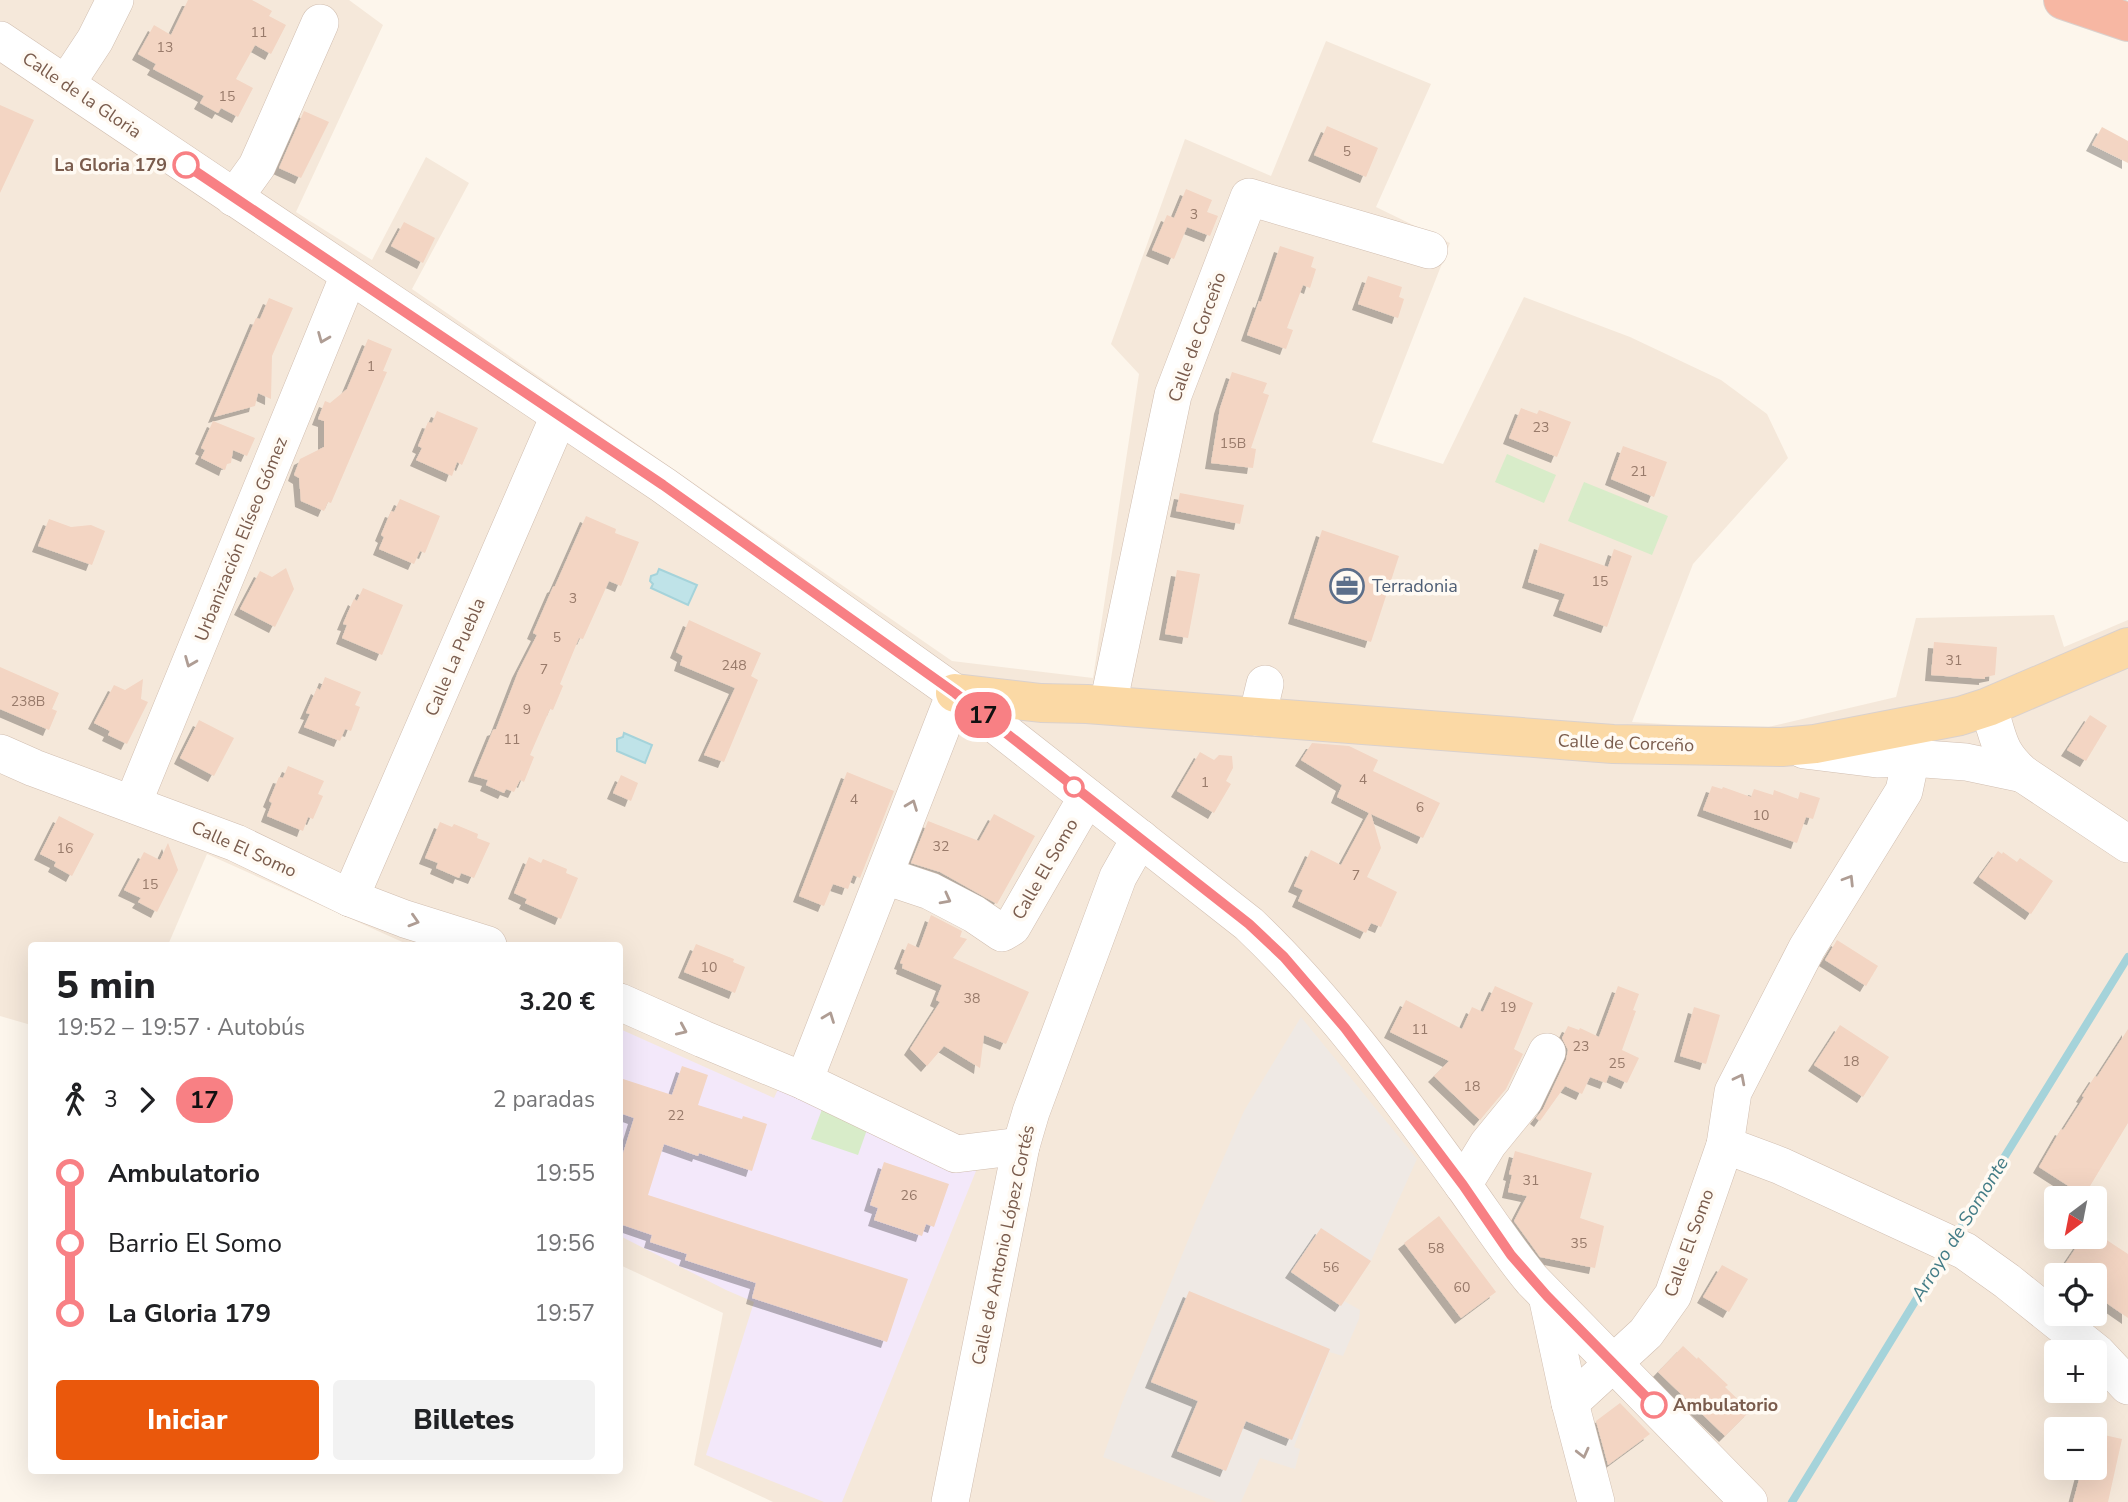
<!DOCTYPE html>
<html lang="es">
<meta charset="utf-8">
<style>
body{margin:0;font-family:"Nunito Sans",sans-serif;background:#f2f2f2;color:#202124;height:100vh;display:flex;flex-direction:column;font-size:26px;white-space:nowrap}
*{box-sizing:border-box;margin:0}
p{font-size:23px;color:#757577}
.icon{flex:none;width:38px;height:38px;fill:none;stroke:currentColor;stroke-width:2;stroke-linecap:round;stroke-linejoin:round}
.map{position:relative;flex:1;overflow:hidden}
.panel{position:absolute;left:28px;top:942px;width:595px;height:532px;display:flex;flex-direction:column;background:#fff;border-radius:7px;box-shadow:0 7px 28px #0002}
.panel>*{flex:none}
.badge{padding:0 14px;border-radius:23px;font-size:24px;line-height:46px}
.needle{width:46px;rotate:212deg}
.fabs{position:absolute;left:2044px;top:1186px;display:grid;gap:14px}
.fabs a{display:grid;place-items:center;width:63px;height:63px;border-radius:7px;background:#fff;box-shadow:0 7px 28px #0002;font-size:35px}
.map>.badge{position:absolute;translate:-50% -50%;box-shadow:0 0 0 4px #fff}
.legs{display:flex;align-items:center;gap:10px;height:77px;padding:0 28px;font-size:23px}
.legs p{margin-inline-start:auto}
.head{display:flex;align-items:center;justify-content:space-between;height:119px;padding:0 28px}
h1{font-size:38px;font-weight:800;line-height:52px}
.cta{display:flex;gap:14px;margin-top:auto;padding:14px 28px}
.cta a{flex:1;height:80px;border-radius:7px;background:#ea580c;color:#fff;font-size:28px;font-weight:800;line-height:80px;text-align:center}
.cta a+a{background:#f2f2f2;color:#202124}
ul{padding:0 28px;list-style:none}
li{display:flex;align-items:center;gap:24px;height:70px;font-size:26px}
li i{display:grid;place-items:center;width:10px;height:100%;margin:0 9px;background:currentColor}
li i::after{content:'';width:18px;height:18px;margin:-9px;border:5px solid;border-radius:50%;background:#fff}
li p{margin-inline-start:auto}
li:first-child i{background:linear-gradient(#0000 50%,currentColor 0)}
li:last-child i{background:linear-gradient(currentColor 50%,#0000 0)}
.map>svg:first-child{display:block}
.residential{fill:#f5e8da;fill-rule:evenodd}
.industrial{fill:#efe9e4}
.education{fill:#f3e8fa}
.green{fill:#d8ecc9}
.water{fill:#bfe3e8;stroke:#a5d3da;stroke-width:2}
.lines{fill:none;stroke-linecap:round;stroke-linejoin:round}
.stream{stroke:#a5d3da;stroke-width:8}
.building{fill:#f3d5c3;filter:url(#shadow)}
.minor-casing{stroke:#d1beb0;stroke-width:38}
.major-casing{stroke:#dad1cd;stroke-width:40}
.highway-casing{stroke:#dad1cd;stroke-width:40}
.minor{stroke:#fff;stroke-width:37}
.major{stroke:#fbd9a5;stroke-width:38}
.highway{stroke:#f7b7a3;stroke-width:38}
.oneway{stroke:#af9d94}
.line-1-casing{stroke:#fff;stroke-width:16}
.line-1{stroke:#f88084;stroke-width:10}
.stop-1-dot{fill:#fff;stroke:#f88084;stroke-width:3.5}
.labels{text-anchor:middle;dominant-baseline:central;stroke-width:7;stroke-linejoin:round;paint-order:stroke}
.number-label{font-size:14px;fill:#987a6a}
.street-label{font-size:18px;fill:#7a5c4d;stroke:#fffaf3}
.stop-label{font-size:18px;font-weight:bold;fill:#7a5c4d;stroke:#fffaf3;text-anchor:end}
.service-label{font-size:18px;fill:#4e5e75;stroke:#fffaf3;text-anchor:start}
.water-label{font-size:19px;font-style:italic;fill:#437c86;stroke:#fffaf3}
</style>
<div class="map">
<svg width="2128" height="1502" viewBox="0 0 2128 1502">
<defs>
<filter id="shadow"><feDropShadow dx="-6" dy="6" stdDeviation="0" flood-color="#0004"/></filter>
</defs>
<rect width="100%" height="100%" fill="#fdf6ec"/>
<path class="residential" d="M0,0H349L383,25L296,212L372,260L426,157L469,183L412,289L952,661L1093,678L1139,374L1111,344L1185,139L1271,176L1326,41L1431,84L1376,207L1450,243L1372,442L1443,464L1524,297L1630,337L1721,380L1767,414L1788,458L1693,564L1632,722L1756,730L1896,697L1916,618L2054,615L2064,647L2128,620V1502H773L694,1465L723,1313L620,1265V945H409L207,854L168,945H32L31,1025L0,1016ZM2056,1199H2095V1237H2056ZM2056,1276H2095V1314H2056ZM2056,1353H2095V1391H2056ZM2056,1430H2095V1468H2056Z"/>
<polygon class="industrial" points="1301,1017 1417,1159 1371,1261 1344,1301 1360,1310 1359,1319 1343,1356 1329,1352 1294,1447 1300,1449 1295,1469 1260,1458 1241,1502 1217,1502 1103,1457 1122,1403 1195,1223 1244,1111"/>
<polygon class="education" points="620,1029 774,1098 780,1085 976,1171 842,1502 824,1502 706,1455 754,1302 726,1290 620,1236"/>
<g class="green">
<polygon points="1507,454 1556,475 1544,503 1495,482"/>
<polygon points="1584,482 1668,516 1652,555 1568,521"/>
<polygon points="824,1104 869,1124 858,1155 811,1139"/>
</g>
<g class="water">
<polygon points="659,569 697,585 688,605 651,588 653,584 650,581 651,576 657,574"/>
<polygon points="624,733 652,745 645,763 617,751 617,739 623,737"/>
</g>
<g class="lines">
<g class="stream">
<polyline points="1955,1237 2128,957"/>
<polyline points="1792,1502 1946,1251"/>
</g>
</g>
<g class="building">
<polygon points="188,0 252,0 272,11 269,16 286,25 271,54 255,45 236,79 253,88 238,117 221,108 218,113 200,103 204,96 153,69 156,64 138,54 154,25 171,35"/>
<polygon points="0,105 34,120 0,193"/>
<polygon points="304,111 329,122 301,178 279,168"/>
<polygon points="1327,126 1378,148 1366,177 1314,155"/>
<polygon points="2102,127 2128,141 2128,163 2092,145"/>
<polygon points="1186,189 1212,200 1207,212 1218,216 1210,236 1187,227 1174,259 1152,250 1167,215 1174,218"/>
<polygon points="404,222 435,238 423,263 391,246"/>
<polygon points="1280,246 1314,257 1311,267 1316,269 1310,288 1303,285 1287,328 1293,330 1286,349 1247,335 1259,301 1261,302"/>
<polygon points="1368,276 1402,287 1399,297 1404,299 1398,318 1358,304"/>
<polygon points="269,298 293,308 272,356 271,399 258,393 255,406 214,417 256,318 260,319"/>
<polygon points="368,339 392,349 383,371 387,372 331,503 328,502 324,511 301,501 299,478 294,475 300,459 324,447 324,421 318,419 325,401 330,403 347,389"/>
<polygon points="1232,372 1267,383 1263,393 1269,395 1251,448 1256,449 1253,468 1211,463 1220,408"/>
<polygon points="1521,408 1537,414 1539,410 1571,422 1557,457 1509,438"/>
<polygon points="437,411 478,428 462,465 457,462 452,476 416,460 422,448 418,446 428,422 432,423"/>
<polygon points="213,421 255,438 247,456 233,450 231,463 227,464 225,470 201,458 205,450 201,448"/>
<polygon points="1623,446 1667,462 1654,497 1611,479"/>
<polygon points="1180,493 1244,505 1240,524 1176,511"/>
<polygon points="400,499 440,516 425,553 420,551 414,564 379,549 384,537 381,535 391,511 394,512"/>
<polygon points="586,516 616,529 615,533 639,542 621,586 609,581 583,639 579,638 560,684 563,686 553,710 550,709 530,755 534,757 524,782 520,780 514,792 506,789 504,793 486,785 488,780 474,776 493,730 496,729 518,672 537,635 533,633 553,587 555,586"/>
<polygon points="49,519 71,527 91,525 105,531 92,565 38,546"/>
<polygon points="1322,530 1399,556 1371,642 1294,618"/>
<polygon points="1540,543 1608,567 1614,549 1632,556 1607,627 1559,610 1565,594 1528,582"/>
<polygon points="286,568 294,589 275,627 240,609 260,571 272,577"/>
<polygon points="1177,570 1200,574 1188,638 1165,634"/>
<polygon points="363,588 403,605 382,655 342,638 347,625 343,624 348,612 354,599 357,601"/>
<polygon points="689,620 761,653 751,676 758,680 724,762 704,755 735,688 680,665 683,656 676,652"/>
<polygon points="1934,642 1997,647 1995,675 1985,677 1985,679 1931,675"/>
<polygon points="0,667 59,693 52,709 57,711 49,730 0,709"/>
<polygon points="325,677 361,692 355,705 360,707 351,731 345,729 340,741 304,727 310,714 306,713 317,688 320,690"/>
<polygon points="143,679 141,699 148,702 127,744 108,735 110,731 94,723 114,685 125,690"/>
<polygon points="2090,715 2107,726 2086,761 2067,750"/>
<polygon points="199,720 234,738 214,776 180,758"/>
<polygon points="1312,743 1349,746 1378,760 1373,771 1440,803 1423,838 1371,814 1381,848 1367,877 1397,892 1381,927 1371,923 1366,933 1298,901 1303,890 1294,886 1311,850 1341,865 1369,813 1337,797 1342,785 1301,760"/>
<polygon points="1200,752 1214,760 1219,755 1232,756 1233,768 1226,781 1231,784 1214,813 1177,791"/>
<polygon points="288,766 324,781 318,794 323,796 313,819 308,817 303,831 267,816 272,803 269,801 279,777 283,778"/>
<polygon points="847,772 894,791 860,878 853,875 848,889 833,884 824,906 799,896"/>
<polygon points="621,775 638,783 631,801 613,793"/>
<polygon points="1712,786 1722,789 1723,787 1751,797 1754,789 1773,795 1774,790 1798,799 1800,792 1820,798 1813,819 1806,817 1797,843 1703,810"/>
<polygon points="994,814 1035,836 997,904 940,872 911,863 928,821 979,841"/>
<polygon points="59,816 94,834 72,876 54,866 56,862 40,854"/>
<polygon points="440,822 452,827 454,824 478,834 477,838 490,843 474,878 461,873 459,878 436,868 438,863 425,858"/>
<polygon points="168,843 178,870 157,912 138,902 141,898 124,890 144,852 160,860"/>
<polygon points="1998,851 2002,854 2003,852 2017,862 2020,858 2053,881 2031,914 1979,877"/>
<polygon points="529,857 541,863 543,859 567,869 566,873 578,878 561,919 525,903 527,899 514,893"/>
<polygon points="931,915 962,931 960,937 967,939 953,958 1029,992 1006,1044 984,1035 980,1068 944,1046 927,1066 910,1049 940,1002 936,1000 942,985 902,968 903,964 900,963 908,943 919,948"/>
<polygon points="1837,940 1878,966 1866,986 1825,960"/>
<polygon points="696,944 734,959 733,962 745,967 735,993 684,972"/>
<polygon points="1495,986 1533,1003 1514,1049 1523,1054 1506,1089 1480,1120 1434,1076 1449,1061 1390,1032 1406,1000 1462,1029 1472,1007 1483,1012"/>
<polygon points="1618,986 1639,994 1633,1010 1636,1011 1622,1050 1639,1058 1627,1083 1609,1075 1606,1083 1590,1077 1582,1094 1565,1086 1540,1121 1536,1118 1543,1109 1566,1060 1568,1050 1562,1038 1568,1026 1579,1030 1580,1028 1599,1037"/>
<polygon points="1694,1007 1720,1015 1706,1064 1680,1056"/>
<polygon points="1840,1025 1889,1057 1863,1097 1814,1065"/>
<polygon points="2128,1029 2128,1123 2084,1196 2039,1167 2061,1129 2063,1130 2084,1097 2082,1096 2095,1076 2097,1077"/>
<polygon points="682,1066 708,1075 698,1105 742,1119 743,1116 767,1124 752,1171 699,1153 698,1156 664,1144 648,1195 908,1279 887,1342 752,1298 756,1283 685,1260 687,1254 650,1242 652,1235 620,1224 620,1163 634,1118 620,1113 620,1078 672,1095"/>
<polygon points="1515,1151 1592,1173 1580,1218 1604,1226 1595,1268 1540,1257 1514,1221 1527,1196 1508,1192 1512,1175 1509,1174"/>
<polygon points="884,1162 949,1184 934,1227 926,1224 922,1236 874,1220 878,1208 870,1205"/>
<polygon points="1439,1216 1496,1292 1461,1318 1404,1243"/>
<polygon points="1321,1228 1371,1261 1341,1306 1291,1272"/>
<polygon points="2083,1237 2102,1237 2128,1254 2128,1318 2095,1295 2095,1276 2057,1276"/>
<polygon points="1722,1265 1748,1279 1729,1312 1703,1297"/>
<polygon points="1189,1291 1330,1349 1292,1440 1246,1421 1226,1471 1177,1451 1198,1401 1151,1382"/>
<polygon points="1683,1346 1697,1359 1698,1357 1728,1385 1725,1387 1750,1411 1725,1436 1658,1372"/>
<polygon points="1620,1403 1650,1434 1608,1465 1596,1421"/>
<polygon points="2095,1433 2122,1439 2108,1502 2073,1502 2082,1468 2095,1468"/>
</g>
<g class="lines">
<g class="minor-casing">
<g id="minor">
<path d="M0,40L663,485L955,693L1249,924C1330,1001 1397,1094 1463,1185C1486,1217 1507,1250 1532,1280L1749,1502"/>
<polyline points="66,84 95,40 115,0"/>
<polyline points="234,198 257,166 320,23"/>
<polyline points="1108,705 1173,395 1249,197 1429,250"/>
<path d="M1988,707C2000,738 1996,750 2023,774L2128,844"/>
<polyline points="1257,717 1265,684"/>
<polyline points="1804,750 1877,759 1911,758 1966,762 2023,774"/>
<polyline points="0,753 34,768 236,843 350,898 405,919 488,945"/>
<polyline points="133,803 349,275"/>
<polyline points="885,876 930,891 974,914 1002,933 1012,927 1087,797"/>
<polyline points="350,898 559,416"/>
<polyline points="620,1002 703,1039 804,1081 956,1154 1021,1146"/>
<polyline points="804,1081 955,693"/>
<polyline points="1725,1145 1781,1166 1965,1251 2007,1281 2097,1353 2128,1386"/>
<polyline points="1463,1185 1488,1144 1524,1100 1547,1052"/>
<polyline points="1547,1296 1570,1403 1596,1502"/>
<polyline points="1570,1403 1646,1333 1673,1295 1725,1145 1733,1092 1807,948 1904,791 1911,758 1915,726"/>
<polyline points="950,1502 1021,1146 1031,1112 1118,877 1140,838"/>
</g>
</g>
<g class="major-casing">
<polyline id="major" points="955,693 1041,703 1087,704 1613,744 1782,747 1815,744 1960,716 1988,707 2128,647"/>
</g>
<g class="highway-casing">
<polyline id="highway" points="2063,0 2128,22"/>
</g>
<use href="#minor" class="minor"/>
<use href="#major" class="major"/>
<use href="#highway" class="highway"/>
</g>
<defs><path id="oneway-chevron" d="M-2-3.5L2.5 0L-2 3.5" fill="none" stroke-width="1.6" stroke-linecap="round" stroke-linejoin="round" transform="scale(1.75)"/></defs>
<g class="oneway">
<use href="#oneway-chevron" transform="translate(323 338) rotate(112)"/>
<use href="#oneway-chevron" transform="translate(190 662) rotate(112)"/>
<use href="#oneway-chevron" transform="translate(912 805) rotate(-69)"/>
<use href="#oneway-chevron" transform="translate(1849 880) rotate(-58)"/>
<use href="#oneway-chevron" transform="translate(946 899) rotate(28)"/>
<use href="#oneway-chevron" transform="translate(414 921) rotate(17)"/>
<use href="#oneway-chevron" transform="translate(829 1017) rotate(-69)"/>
<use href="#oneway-chevron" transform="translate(682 1030) rotate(24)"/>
<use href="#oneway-chevron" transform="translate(1740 1079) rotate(-63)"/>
<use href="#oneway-chevron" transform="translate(1583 1453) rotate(76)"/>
</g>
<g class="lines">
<g class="line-1-casing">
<polyline id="line-1" points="186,165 663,485 955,693 1249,924 1284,957 1345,1028 1463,1185 1511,1255 1547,1296 1654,1405"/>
</g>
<use href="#line-1" class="line-1"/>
</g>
<defs>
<g id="office-ring" transform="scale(1.75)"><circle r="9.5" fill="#fffaf3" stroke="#5c6f8a" stroke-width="1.5"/><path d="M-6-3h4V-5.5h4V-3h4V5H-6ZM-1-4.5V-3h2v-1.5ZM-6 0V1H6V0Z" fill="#5c6f8a"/></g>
</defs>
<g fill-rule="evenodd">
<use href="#office-ring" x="1347" y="586"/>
</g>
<g class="stop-1-dot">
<circle cx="186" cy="165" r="12"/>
<circle cx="1074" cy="787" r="9"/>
<circle cx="1654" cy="1405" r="12"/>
</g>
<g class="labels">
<g class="number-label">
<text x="259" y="32">11</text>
<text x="165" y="47">13</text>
<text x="227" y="96">15</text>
<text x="1347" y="151">5</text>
<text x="1194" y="214">3</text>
<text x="371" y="366">1</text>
<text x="1541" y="427">23</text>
<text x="1233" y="443">15B</text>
<text x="1639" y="471">21</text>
<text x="1600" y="581">15</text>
<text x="573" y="598">3</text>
<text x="557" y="637">5</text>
<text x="1954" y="660">31</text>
<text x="734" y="665">248</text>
<text x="544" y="669">7</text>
<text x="28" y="701">238B</text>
<text x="527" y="709">9</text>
<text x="512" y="739">11</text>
<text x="1363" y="779">4</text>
<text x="1205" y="782">1</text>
<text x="854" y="799">4</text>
<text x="1420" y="807">6</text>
<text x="1761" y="815">10</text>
<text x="941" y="846">32</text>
<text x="65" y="848">16</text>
<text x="1356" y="875">7</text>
<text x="150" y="884">15</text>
<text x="709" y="967">10</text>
<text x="972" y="998">38</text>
<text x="1508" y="1007">19</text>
<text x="1420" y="1029">11</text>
<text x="1581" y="1046">23</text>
<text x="1851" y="1061">18</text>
<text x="1617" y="1063">25</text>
<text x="1472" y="1086">18</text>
<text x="676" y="1115">22</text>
<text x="1531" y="1180">31</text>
<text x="909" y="1195">26</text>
<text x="1579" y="1243">35</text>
<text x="1436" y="1248">58</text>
<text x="1331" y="1267">56</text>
<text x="1462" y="1287">60</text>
</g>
<g class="street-label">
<text transform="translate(82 95) rotate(34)">Calle de la Gloria</text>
<text transform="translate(1197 337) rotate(-70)">Calle de Corceño</text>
<text transform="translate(241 539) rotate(-68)">Urbanización Elíseo Gómez</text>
<text transform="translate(455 657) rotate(-67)">Calle La Puebla</text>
<text transform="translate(1626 743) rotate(2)">Calle de Corceño</text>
<text transform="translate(244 849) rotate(24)">Calle El Somo</text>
<text transform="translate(1045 869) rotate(-60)">Calle El Somo</text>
<text transform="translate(1689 1243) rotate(-70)">Calle El Somo</text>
<text transform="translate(1003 1245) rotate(-78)">Calle de Antonio López Cortés</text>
</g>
<g class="stop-label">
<text x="167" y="165">La Gloria 179</text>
<text x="1673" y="1405" text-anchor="start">Ambulatorio</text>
</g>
<g class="service-label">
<text x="1372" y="586">Terradonia</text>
</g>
<g class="water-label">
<text transform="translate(1960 1229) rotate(-58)">Arroyo de Somonte</text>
</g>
</g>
</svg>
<div class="fabs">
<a><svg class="needle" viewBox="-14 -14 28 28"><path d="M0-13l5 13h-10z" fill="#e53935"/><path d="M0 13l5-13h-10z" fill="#757577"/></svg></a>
<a><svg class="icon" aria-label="locate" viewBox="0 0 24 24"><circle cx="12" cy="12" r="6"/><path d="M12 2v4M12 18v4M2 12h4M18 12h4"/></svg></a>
<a>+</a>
<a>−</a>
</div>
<b class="badge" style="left:983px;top:715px;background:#f88084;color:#111">17</b>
<section class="panel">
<div class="head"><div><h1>5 min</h1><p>19:52 – 19:57 · Autobús</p></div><b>3.20 €</b></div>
<div class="legs"><svg class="icon" aria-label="walk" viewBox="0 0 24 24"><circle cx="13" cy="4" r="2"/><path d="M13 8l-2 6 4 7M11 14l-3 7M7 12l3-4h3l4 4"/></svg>3<svg class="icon" aria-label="forward" viewBox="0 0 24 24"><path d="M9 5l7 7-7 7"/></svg><b class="badge" style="background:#f88084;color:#111">17</b><p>2 paradas</p></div>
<ul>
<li><i style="color:#f88084"></i><b>Ambulatorio</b><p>19:55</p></li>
<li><i style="color:#f88084"></i><span>Barrio El Somo</span><p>19:56</p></li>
<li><i style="color:#f88084"></i><b>La Gloria 179</b><p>19:57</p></li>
</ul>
<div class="cta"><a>Iniciar</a><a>Billetes</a></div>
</section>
</div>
